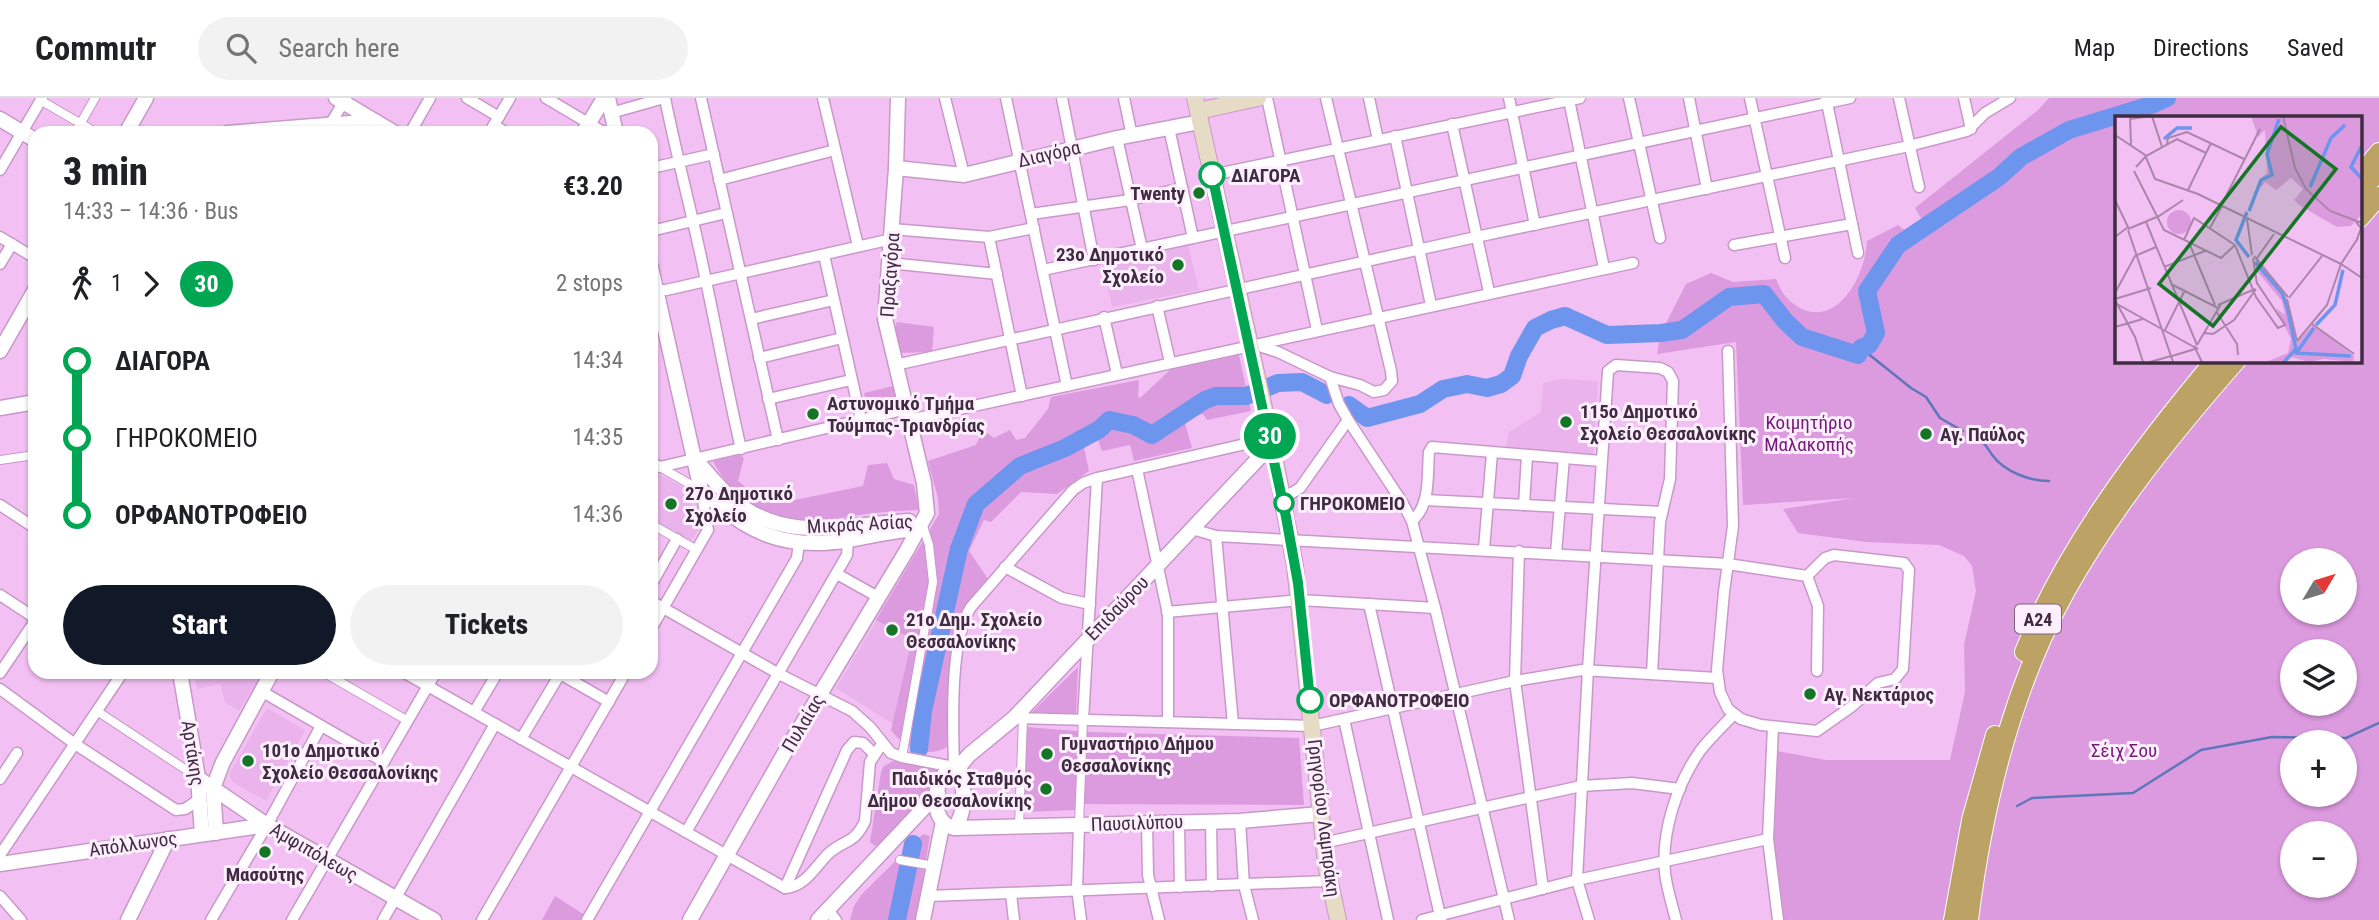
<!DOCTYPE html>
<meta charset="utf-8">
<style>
body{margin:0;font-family:"Roboto Condensed",sans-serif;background:#f2f2f2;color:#202124;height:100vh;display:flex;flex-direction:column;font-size:26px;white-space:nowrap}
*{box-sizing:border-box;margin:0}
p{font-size:23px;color:#757577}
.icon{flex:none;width:38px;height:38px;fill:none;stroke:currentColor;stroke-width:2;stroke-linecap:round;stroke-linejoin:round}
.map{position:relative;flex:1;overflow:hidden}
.drawer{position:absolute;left:28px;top:28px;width:630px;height:553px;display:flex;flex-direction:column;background:#fff;border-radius:21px;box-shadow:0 2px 5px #0004}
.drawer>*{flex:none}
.badge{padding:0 14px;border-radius:23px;font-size:24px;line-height:46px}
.needle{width:46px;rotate:52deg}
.fabs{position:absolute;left:2280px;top:450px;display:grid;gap:14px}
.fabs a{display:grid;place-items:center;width:77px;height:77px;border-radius:50%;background:#fff;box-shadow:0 2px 5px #0004;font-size:35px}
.map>.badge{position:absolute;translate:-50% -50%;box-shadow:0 0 0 4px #fff}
.legs{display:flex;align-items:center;gap:10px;height:77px;padding:0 35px;font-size:23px}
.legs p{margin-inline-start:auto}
.head{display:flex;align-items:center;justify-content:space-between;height:119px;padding:0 35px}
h1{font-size:38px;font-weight:800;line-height:52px}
.cta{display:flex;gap:14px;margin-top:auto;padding:14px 35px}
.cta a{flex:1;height:80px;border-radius:42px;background:#111827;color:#fff;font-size:28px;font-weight:800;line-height:80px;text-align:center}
.cta a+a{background:#f2f2f2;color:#202124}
ul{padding:0 35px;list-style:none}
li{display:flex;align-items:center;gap:24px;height:77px;font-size:26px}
li i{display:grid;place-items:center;width:10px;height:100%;margin:0 9px;background:currentColor}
li i::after{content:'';width:18px;height:18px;margin:-9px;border:5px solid;border-radius:50%;background:#fff}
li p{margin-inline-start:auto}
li:first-child i{background:linear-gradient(#0000 50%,currentColor 0)}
li:last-child i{background:linear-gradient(currentColor 50%,#0000 0)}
header{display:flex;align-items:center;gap:42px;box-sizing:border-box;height:98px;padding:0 35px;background:#fff;border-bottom:2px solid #e0e0e0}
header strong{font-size:33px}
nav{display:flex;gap:38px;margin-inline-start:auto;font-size:24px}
.search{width:490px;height:63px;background:#f2f2f2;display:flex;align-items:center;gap:18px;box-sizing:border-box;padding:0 24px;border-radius:38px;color:#757577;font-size:26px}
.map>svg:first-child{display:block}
.built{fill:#ebb3ec}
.green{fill:#dc9adf;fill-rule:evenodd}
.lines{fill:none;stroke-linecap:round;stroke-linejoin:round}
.stream{stroke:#6076ba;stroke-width:2.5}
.river{stroke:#6e95ee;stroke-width:18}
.pedestrian-casing{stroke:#c998ca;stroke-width:10}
.minor-casing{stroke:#c998ca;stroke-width:13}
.tertiary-casing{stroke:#c998ca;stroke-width:17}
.secondary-casing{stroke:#c998ca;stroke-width:18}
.trunk-casing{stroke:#fff;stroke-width:20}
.pedestrian{stroke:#fff;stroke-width:8}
.minor{stroke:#fff;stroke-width:10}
.tertiary{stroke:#fff;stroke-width:14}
.secondary{stroke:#e6dcc5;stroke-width:16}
.trunk{stroke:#bca264;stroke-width:18}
.line-1-casing{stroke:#fff;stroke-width:16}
.line-1{stroke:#00a651;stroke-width:10}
.stop-1-dot{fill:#fff;stroke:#00a651;stroke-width:3.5}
.poi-dot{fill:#147525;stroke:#feefff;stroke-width:2.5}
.labels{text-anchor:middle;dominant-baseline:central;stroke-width:6;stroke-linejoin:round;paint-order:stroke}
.shield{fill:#feefff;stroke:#796679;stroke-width:2}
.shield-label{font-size:18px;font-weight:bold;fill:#402c40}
.street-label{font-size:19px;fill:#402c40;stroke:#feefff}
.stop-label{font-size:19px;font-weight:bold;fill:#402c40;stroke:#feefff;text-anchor:start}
.poi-label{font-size:19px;font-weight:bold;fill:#402c40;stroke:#feefff;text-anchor:start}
.park-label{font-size:19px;fill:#74187a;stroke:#feefff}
.inset-river{fill:none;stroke:#6e95ee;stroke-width:3.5}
.inset-road{fill:none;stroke:#ab85ac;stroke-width:2}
.view{fill:#147525;fill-opacity:0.15;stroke:#147525;stroke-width:3.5}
.inset-edge{fill:none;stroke:#402c40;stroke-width:3.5}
</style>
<header>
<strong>Commutr</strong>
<div class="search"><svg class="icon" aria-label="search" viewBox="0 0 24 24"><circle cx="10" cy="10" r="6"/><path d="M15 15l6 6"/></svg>Search here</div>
<nav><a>Map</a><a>Directions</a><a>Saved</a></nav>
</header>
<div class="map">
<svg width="2379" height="822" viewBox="0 0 2379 822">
<rect width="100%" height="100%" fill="#f3c0f4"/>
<g class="built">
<polygon points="1187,143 1199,192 1112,209 1102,162"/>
<polygon points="1561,281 1598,283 1593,358 1506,352 1508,335 1541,314 1543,285"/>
<polygon points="651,371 688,392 698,432 691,443 651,421"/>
<polygon points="930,433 928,469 893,626 836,590"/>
<polygon points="194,574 263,574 239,613 225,604 220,586 197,591"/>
<polygon points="267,610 305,632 266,703 232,684 229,676"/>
</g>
<g class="green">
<path d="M2049,0H2379V822H1784L1772,733L1777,653L1826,662H1950L1965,594L1964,547L1976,493L1972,468L1964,458L1939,447L1866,444L1798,435L1783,411L1854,400L1743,407L1736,244L1657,256L1661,235L1686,186L1711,175L1733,184L1776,181C1781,194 1787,203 1800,210C1839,230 1866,175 1867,143L1898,127L1907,134L1928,132L1915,110L2038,12ZM2116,19H2360V262H2116ZM2292,462H2345V514H2292ZM2292,553H2345V606H2292ZM2292,644H2345V696H2292ZM2292,735H2345V788H2292Z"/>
<polygon points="897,224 934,229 932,254 895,255 893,237"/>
<path d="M1239,257L1251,313L1207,322L1203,316L1186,320L1185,325L1192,350L1134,363L1130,347L1102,353L1098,342L1083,345L1089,373L1057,396L1021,394L991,424L984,422L969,453L988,481L967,509L948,648C929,662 903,649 891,632L912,541L876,522L939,416L938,400L928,363L976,347L983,332L994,340L1010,332L1016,342L1025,340L1048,311L1051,299L1139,282L1138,298L1140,300L1170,272Z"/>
<polygon points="893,288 897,306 869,313 864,295"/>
<path d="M740,357L744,360L738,383L747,390L790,403L863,388L868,367L887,365L894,381L914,387L919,412C899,413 878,414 859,417C841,419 822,426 805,425C769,422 728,395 713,363Z"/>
<polygon points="1078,569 1076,617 1032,614"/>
<polygon points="1026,629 1090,634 1299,640 1304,707 1078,706 1077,712 1022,714"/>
<polygon points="893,663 942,672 940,686 884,744 875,748 870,744 881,674 883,669"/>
<polygon points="923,736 930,738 916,822 850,822 854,808 862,796"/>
<polygon points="555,798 586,818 583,822 542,822"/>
</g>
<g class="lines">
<g class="stream">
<polyline points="1861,250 1911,290 1926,299 1940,320 1963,333"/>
<path d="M1974,337C1983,341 1987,350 1993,358C2005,374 2030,383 2049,383"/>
<polyline points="2017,708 2032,700 2133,695 2201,652 2272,639 2346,640 2379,625"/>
</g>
<g class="river">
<polyline points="1349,307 1367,320 1420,306 1443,291 1467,286 1487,290 1501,286 1512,278 1519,258 1535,230 1551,222 1565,218 1607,237 1661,235 1682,232 1729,199 1764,196 1785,223 1802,239 1858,257 1861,250 1869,247 1876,235 1867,193 1898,147 1999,79 2021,59 2069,32 2151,7 2167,0"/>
<polyline points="919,651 923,613 959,451 976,406 1020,368 1065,350 1100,331 1109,322 1133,327 1152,337 1205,302 1216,298 1246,298 1278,285 1302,284 1327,297"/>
<polyline points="897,822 913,746"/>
</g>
<g class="pedestrian-casing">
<g id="pedestrian">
<polyline points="40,2 97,35"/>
<polyline points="75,35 95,0"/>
<polyline points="0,362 35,357"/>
<polyline points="660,369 700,392"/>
<polyline points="651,426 697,452"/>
<polyline points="323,574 408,623"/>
<polyline points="97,613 197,679"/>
<polyline points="902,659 933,484 929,447 922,425"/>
<polyline points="1079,727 1083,622"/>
<polyline points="1019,728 1023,621"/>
<polyline points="900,762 934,768"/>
</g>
</g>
<g class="minor-casing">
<g id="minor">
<polyline points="467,0 499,19"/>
<polyline points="546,0 605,35"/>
<path d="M665,0C677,61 694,122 706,183C718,239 728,295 741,351"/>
<polyline points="701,0 778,342"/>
<polyline points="823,0 858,148"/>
<polyline points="945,0 964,77"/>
<polyline points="1006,0 1067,288"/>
<polyline points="1062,0 1094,162"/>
<polyline points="1124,0 1132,38"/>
<polyline points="1267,0 1317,232"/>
<polyline points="1369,0 1378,42"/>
<polyline points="1509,0 1535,127"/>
<polyline points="1629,0 1660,140"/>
<polyline points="1689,0 1707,91"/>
<polyline points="1750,0 1785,160"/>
<polyline points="1826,0 1852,126"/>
<polyline points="1899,0 1919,89"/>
<polyline points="1964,0 1971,31"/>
<polyline points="1569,2 1604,170"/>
<polyline points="611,15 664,0"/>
<polyline points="1452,26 1489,194"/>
<polyline points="494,27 507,35"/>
<polyline points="1169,30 1193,140"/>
<polyline points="325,35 346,0"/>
<polyline points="410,35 430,0"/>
<polyline points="489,35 510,0"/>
<polyline points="1395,38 1431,207"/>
<polyline points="1117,40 1142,151"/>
<polyline points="651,70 714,56"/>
<polyline points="0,72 42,0"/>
<polyline points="1212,77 1580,0"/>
<polyline points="719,82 835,52"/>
<polyline points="1031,116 1130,102 1182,90"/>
<polyline points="892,131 989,139 1034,130"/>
<polyline points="651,133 726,115"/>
<polyline points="0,139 35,160"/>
<polyline points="989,139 1022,298"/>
<polyline points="1734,147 1852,126 1858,155"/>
<polyline points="824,157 861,322"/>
<polyline points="889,165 997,176"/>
<polyline points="0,166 12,146"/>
<polyline points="1043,172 1850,0"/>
<polyline points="651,203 657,192 666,192 892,141"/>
<polyline points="1157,208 1170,264"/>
<polyline points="1104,219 1117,276"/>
<polyline points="751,221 834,202"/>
<polyline points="1256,247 1278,254 1330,279 1360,287 1374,294 1384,292 1392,283 1391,273 1326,0"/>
<polyline points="1728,253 1733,428 1724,494 1717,572 1720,594 1728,611 1741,621 1761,627 1817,633 1851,609 1878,585 1895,581 1903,571 1909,472 1904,465 1834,457 1825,460 1807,478"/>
<polyline points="759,260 842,240"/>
<polyline points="895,267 1476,139 1909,48 1967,33 1985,15 2010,0"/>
<polyline points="1330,279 1339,306 1348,322 1402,404 1412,423 1435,510 1509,822"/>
<polyline points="768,301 851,282"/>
<polyline points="909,322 1633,165"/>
<polyline points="651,364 660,369 907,311"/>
<polyline points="1137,371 1168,516 1168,624"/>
<polyline points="1282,397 1292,395 1300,390 1348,322"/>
<polyline points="1425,402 1662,414"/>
<polyline points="0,407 35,430"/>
<polyline points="1524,407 1527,358"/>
<path d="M1412,423C1431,407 1427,377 1429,354L1432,349L1601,363"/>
<polyline points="1192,431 1216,438 1728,466 1807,478 1818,508 1817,573"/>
<polyline points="1216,438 1233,626"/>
<polyline points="1484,451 1492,355"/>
<polyline points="1519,453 1515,583 1543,791"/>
<polyline points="1556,455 1564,360"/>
<polyline points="1005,469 1062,500 1090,506"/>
<polyline points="837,476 878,499"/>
<polyline points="651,487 677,441"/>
<polyline points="0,497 35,520"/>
<path d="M651,503L779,576L852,613L870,629L891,655L902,659L954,669C953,629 949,542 971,509L1073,392L1083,385L1097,380L1271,340"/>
<polyline points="1369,506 1441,822"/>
<polyline points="1167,514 1300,502 1435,510"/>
<polyline points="651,531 708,432 701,392"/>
<polyline points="403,574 785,790"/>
<polyline points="557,574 609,604"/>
<polyline points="0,575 35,523"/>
<polyline points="0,591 75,646 176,712 185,711 200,701"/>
<polyline points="261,593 384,664"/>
<polyline points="474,614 498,574"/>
<polyline points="1014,620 1312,628 1515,583 1582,572 1717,580"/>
<polyline points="1344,621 1388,822"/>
<polyline points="1083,622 1097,380"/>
<polyline points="1773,629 1768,741 1778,822"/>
<polyline points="521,641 560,576"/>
<polyline points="0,681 17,655"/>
<polyline points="1211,723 1212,788"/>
<polyline points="1240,723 1244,787 1253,822"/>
<polyline points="1147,724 1148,777 1159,822"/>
<polyline points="1179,724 1180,789"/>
<polyline points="1079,727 1077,791 1081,822"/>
<polyline points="686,734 847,457 848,442"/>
<polyline points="1323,745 1581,688 1632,685 1680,691"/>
<polyline points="0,757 123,574"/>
<path d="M785,790C805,789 816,768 828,756C844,741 854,747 865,723L870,664L882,646"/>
<polyline points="785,790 847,652 854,644 863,645 874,656"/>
<polyline points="1011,796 1014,822"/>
<polyline points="0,798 21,822"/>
<polyline points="928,798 1328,783"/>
<polyline points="828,812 836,822"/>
<polyline points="211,822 267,727 321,628"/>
<polyline points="292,822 436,574"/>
<polyline points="383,822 495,626"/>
<polyline points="482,822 626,574"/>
<polyline points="587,822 797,460 799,445"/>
<polyline points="1422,822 1577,782 1768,741"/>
<polyline points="1589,822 1577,782 1588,571 1608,273 1616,267 1660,270 1668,274 1673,283 1670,381 1660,424 1652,576"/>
<path d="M1676,822C1672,807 1667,791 1665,775C1661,734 1677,686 1700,653C1710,640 1722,629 1733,617"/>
</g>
</g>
<g class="tertiary-casing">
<g id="tertiary">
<polyline points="336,0 395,35"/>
<polyline points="608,0 616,35"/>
<polyline points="0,21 35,42"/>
<polyline points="126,35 146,0"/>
<polyline points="227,35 375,23"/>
<polyline points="583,35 604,0"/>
<polyline points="896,70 964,77 1117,40 1200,24"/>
<path d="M651,169L701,392C747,435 785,453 849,442C873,438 895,432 919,431"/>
<polyline points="0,253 35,192"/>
<polyline points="0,310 35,304"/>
<path d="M697,363C709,377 721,392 735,403C786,446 849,426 909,423"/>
<polyline points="180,574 198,680 202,736"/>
<path d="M954,669L960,671C964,690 967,715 954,730C928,725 932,677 954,669Z"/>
<polyline points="958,670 969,657 1014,620 1272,346"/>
<polyline points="198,680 267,727 434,822"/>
<polyline points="954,730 1240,723 1320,716"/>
<polyline points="216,735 213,690 223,664 272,574"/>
<polyline points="0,766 267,727"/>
<polyline points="128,822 168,741"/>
<polyline points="690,822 784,656 907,452 927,415 924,385 885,221 896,70 898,0"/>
<polyline points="818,822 938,695"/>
<polyline points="923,822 943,724"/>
</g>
</g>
<g class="secondary-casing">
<g id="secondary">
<polyline points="1195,0 1272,346 1295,468 1326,766 1338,822"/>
<polyline points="1198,13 1258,0"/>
</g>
</g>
<g class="trunk-casing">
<g id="trunk">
<polyline points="2360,77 2379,54"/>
<polyline points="2360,95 2379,73"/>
<polyline points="2360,120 2379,98"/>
<path d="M2024,554C2064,451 2144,347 2215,262"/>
<polyline points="1953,822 1971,722 1995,637"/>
<path d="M1969,822C1983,710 2011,592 2066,493C2113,409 2174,334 2237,262"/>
</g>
</g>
<use href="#pedestrian" class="pedestrian"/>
<use href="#minor" class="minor"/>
<use href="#tertiary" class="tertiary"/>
<use href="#secondary" class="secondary"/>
<use href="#trunk" class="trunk"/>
</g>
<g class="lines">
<g class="line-1-casing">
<polyline id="line-1" points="1212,77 1286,419 1298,485 1310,602"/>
</g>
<use href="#line-1" class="line-1"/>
</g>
<g class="stop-1-dot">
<circle cx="1212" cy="77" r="12"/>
<circle cx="1284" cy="405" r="9"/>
<circle cx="1310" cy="602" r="12"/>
</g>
<g class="poi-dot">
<circle cx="1199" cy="95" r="7"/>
<circle cx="1178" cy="167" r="7"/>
<circle cx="813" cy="316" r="7"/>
<circle cx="1566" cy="324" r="7"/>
<circle cx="1926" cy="336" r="7"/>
<circle cx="671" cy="406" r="7"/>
<circle cx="892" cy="532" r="7"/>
<circle cx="1810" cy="596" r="7"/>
<circle cx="1047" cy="656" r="7"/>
<circle cx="248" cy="663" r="7"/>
<circle cx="1046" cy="691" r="7"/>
<circle cx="265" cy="754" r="7"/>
</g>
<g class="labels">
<rect class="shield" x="2015" y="506.5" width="46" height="29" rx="5"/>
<g class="shield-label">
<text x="2038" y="521">Α24</text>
</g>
<g class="street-label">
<text transform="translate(1049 56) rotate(-13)">Διαγόρα</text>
<text transform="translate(890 177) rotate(-86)">Πραξαγόρα</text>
<text transform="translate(860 426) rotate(-3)">Μικράς Ασίας</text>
<text transform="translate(1117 510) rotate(-46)">Επιδαύρου</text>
<text transform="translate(803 625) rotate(-59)">Πυλαίας</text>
<text transform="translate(193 655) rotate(81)">Αρτάκης</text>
<text transform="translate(1324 720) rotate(83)">Γρηγορίου Λαμπράκη</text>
<text transform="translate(1137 725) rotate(-2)">Παυσιλύπου</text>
<text transform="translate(133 746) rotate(-8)">Απόλλωνος</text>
<text transform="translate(314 754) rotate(30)">Αμφιπόλεως</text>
</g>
<g class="stop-label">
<text x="1231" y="77">ΔΙΑΓΟΡΑ</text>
<text x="1300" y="405">ΓΗΡΟΚΟΜΕΙΟ</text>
<text x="1329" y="602">ΟΡΦΑΝΟΤΡΟΦΕΙΟ</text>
</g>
<g class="poi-label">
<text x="1185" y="95" text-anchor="end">Twenty</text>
<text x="1164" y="156" text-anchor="end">23ο Δημοτικό<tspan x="1164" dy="22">Σχολείο</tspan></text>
<text x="827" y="305">Αστυνομικό Τμήμα<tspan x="827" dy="22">Τούμπας-Τριανδρίας</tspan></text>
<text x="1580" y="313">115o Δημοτικό<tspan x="1580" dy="22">Σχολείο Θεσσαλονίκης</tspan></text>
<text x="1940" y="336">Αγ. Παύλος</text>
<text x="685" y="395">27ο Δημοτικό<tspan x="685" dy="22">Σχολείο</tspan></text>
<text x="906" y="521">21ο Δημ. Σχολείο<tspan x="906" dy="22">Θεσσαλονίκης</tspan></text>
<text x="1824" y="596">Αγ. Νεκτάριος</text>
<text x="1061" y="645">Γυμναστήριο Δήμου<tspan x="1061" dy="22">Θεσσαλονίκης</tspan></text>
<text x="262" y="652">101ο Δημοτικό<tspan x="262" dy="22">Σχολείο Θεσσαλονίκης</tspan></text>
<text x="1032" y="680" text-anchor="end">Παιδικός Σταθμός<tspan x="1032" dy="22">Δήμου Θεσσαλονίκης</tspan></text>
<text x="265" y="776" text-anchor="middle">Μασούτης</text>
</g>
<g class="park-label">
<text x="1809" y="324">Κοιμητήριο<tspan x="1809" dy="22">Μαλακοπής</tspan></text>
<text x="2124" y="652">Σέιχ Σου</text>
</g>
</g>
<g transform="translate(2115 18)">
<rect width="247" height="247" fill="#f3c0f4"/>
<path d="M136,0H247V98L236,110L222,111L184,89L179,84L188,73L176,62L161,74L150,66L146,72L144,64L152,57L150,14L143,21ZM52 106a12 12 0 1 1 24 0a12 12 0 1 1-24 0ZM141,145L171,180L182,226L198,209L239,240L238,246L209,243L194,246L176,241L170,246H151L173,237L176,223L161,192L170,199L167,185L141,154Z" fill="#dc9adf"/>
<path class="inset-river" d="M49,23L62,12H77M247,29L236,51L247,63M195,71L216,22L230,9M134,95L146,64L157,59L152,38L164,3M132,96L121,124L134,141M140,146L167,177L172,191L181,233L169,246M201,209L220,189L228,154M182,236L199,212M180,237L236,240"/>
<path class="inset-road" d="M15,0L16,29M37,0L47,31M168,0L180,52L191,73L215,95L247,107M15,3L36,0M0,19L30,39L40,63L83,78L226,148M52,28L53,22L72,16L129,43M21,51L31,40L62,23L91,37M19,55L49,114L106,142L120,129M73,74L96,27M0,84L13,111L0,121M106,90L145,13M132,103L137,139M31,106L82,229M241,106L246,112L241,126M95,112L107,90M13,113L44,100L68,84M13,114L58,246M69,124L79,102L120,129M75,129L100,189M120,129L141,181L163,212L170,209L142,167M139,140L173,181M138,142L142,168M142,142L159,118M226,148L243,122M49,151L90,135M56,168L103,192M0,177L20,140L41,131M174,182L207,140M0,183L36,172M172,183L182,225M0,184L20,221L28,246M2,188L79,231M103,189L140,173M101,195L122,228L123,239M197,208L239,238M0,211L28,203M50,214L70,174M89,217L98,218L119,204L141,173M182,225L212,189L226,148L247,162M82,229L106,188M83,233L79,230L87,246M57,240L80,233M35,246L56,240"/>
<path class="view" d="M166,11L221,53L98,210L44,168Z"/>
<rect width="247" height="247" class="inset-edge"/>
</g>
</svg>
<div class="fabs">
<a><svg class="needle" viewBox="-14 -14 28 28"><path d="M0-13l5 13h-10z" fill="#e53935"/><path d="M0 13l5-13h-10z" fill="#757577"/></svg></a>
<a><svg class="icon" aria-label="layers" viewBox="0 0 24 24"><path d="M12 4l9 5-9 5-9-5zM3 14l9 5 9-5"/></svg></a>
<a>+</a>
<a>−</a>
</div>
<b class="badge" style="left:1270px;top:338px;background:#00a651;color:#fff">30</b>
<section class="drawer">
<div class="head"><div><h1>3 min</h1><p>14:33 – 14:36 · Bus</p></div><b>€3.20</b></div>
<div class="legs"><svg class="icon" aria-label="walk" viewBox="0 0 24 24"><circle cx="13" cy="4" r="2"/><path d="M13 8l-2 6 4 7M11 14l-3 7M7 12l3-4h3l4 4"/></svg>1<svg class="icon" aria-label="forward" viewBox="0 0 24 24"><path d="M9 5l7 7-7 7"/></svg><b class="badge" style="background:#00a651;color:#fff">30</b><p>2 stops</p></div>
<ul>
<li><i style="color:#00a651"></i><b>ΔΙΑΓΟΡΑ</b><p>14:34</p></li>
<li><i style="color:#00a651"></i><span>ΓΗΡΟΚΟΜΕΙΟ</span><p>14:35</p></li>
<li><i style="color:#00a651"></i><b>ΟΡΦΑΝΟΤΡΟΦΕΙΟ</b><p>14:36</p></li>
</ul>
<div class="cta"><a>Start</a><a>Tickets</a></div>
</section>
</div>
